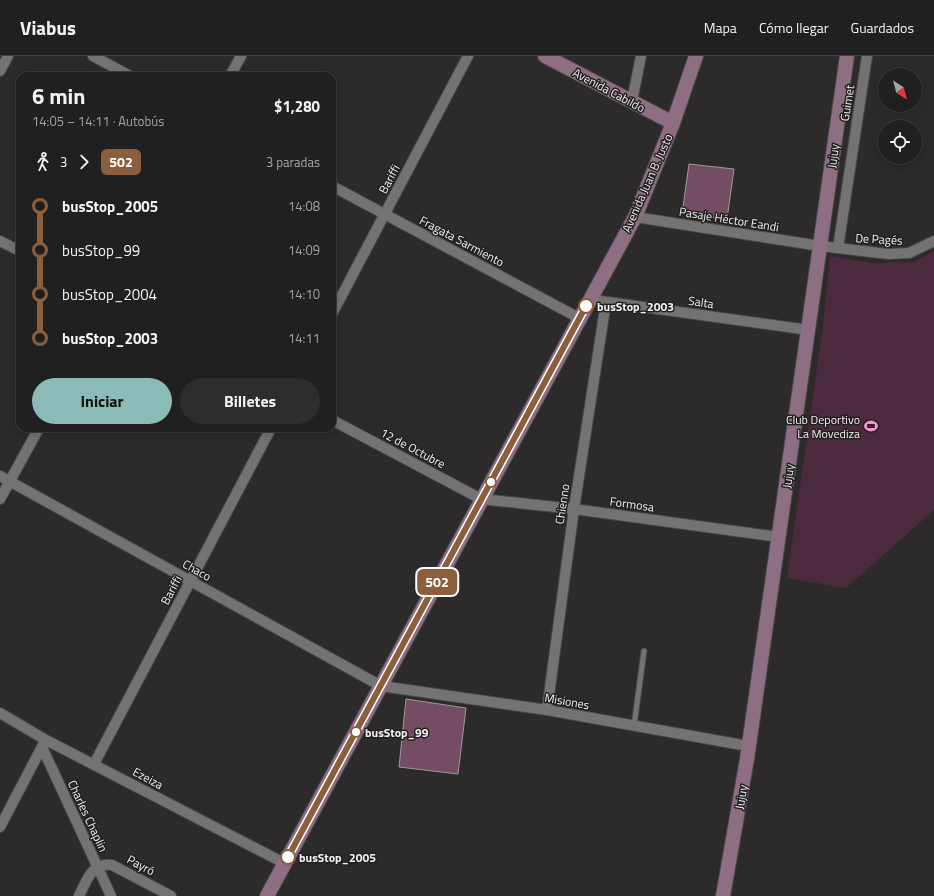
<!DOCTYPE html>
<html lang="es">
<meta charset="utf-8">
<style>
body{margin:0;font-family:"Titillium Web",sans-serif;background:#2d2d2d;color:#f1f3f6;height:100vh;display:flex;flex-direction:column;font-size:15px;white-space:nowrap}
*{box-sizing:border-box;margin:0}
p{font-size:13px;color:#a2a3a5}
.icon{flex:none;width:22px;height:22px;fill:none;stroke:currentColor;stroke-width:2;stroke-linecap:round;stroke-linejoin:round}
.map{position:relative;flex:1;overflow:hidden}
.sheet{position:absolute;left:16px;top:16px;width:320px;height:360px;display:flex;flex-direction:column;background:#212020;border-radius:12px;box-shadow:0 2px 10px #0003,0 0 0 1px #3e3e3e}
.sheet>*{flex:none}
.badge{padding:0 8px;border-radius:6px;font-size:14px;line-height:26px}
.needle{width:26px;rotate:144deg}
.controls{position:absolute;left:878px;top:12px;display:grid;gap:8px}
.controls a{display:grid;place-items:center;width:44px;height:44px;border-radius:50%;background:#212020;box-shadow:0 2px 10px #0003,0 0 0 1px #3e3e3e;font-size:20px}
.map>.badge{position:absolute;translate:-50% -50%;box-shadow:0 0 0 2px #fff}
.legs{display:flex;align-items:center;gap:6px;height:44px;padding:0 16px;font-size:13px}
.legs p{margin-inline-start:auto}
.headline{display:flex;align-items:center;justify-content:space-between;height:68px;padding:0 16px}
h1{font-size:22px;font-weight:700;line-height:30px}
.primary-button{display:flex;gap:8px;margin-top:auto;padding:8px 16px}
.primary-button a{flex:1;height:46px;border-radius:24px;background:#8bbbb9;color:#111;font-size:16px;font-weight:700;line-height:46px;text-align:center}
.primary-button a+a{background:#2d2d2d;color:#f1f3f6}
ul{padding:0 16px;list-style:none}
li{display:flex;align-items:center;gap:14px;height:44px;font-size:15px}
li i{display:grid;place-items:center;width:6px;height:100%;margin:0 5px;background:currentColor}
li i::after{content:'';width:10px;height:10px;margin:-5px;border:3px solid;border-radius:50%;background:#212020}
li p{margin-inline-start:auto}
li:first-child i{background:linear-gradient(#0000 50%,currentColor 0)}
li:last-child i{background:linear-gradient(currentColor 50%,#0000 0)}
header{display:flex;align-items:center;gap:24px;box-sizing:border-box;height:56px;padding:0 20px;background:#212020;border-bottom:1px solid #3e3e3e}
header strong{font-size:19px}
nav{display:flex;gap:22px;margin-inline-start:auto;font-size:14px}
.map>svg:first-child{display:block}
.green{fill:#4c2b3f}
.building{fill:#744d64;stroke:#9e9a9c}
.lines{fill:none;stroke-linecap:round;stroke-linejoin:round}
.lane-casing{stroke:#4a4749;stroke-width:7}
.street-casing{stroke:#4a4749;stroke-width:12}
.secondary-casing{stroke:#4a4749;stroke-width:16}
.lane{stroke:#757274;stroke-width:5}
.street{stroke:#757274;stroke-width:10}
.secondary{stroke:#8d6e82;stroke-width:14}
.line-1-casing{stroke:#fff;stroke-width:9}
.line-1{stroke:#8b5e3c;stroke-width:6}
.stop-1-dot{fill:#fff;stroke:#8b5e3c;stroke-width:2}
.labels{text-anchor:middle;dominant-baseline:central;stroke-width:3;stroke-linejoin:round;paint-order:stroke}
.street-label{font-size:12px;fill:#f2f0f1;stroke:#232021}
.stop-label{font-size:12px;font-weight:bold;fill:#f2f0f1;stroke:#232021;text-anchor:start}
.poi-label{font-size:12px;fill:#f2f0f1;stroke:#232021;text-anchor:end}
</style>
<header>
<strong>Viabus</strong>
<nav><a>Mapa</a><a>Cómo llegar</a><a>Guardados</a></nav>
</header>
<div class="map">
<svg width="934" height="840" viewBox="0 0 934 840">
<rect width="100%" height="100%" fill="#2c2a2b"/>
<polygon class="green" points="934,195 934,454 846,532 787,522 823,270 830,200 872,207 914,206"/>
<g class="building">
<polygon points="689,108 734,113 727,163 682,158"/>
<polygon points="406,643 466,652 458,718 399,711"/>
</g>
<g class="lines">
<g class="lane-casing">
<polyline id="lane" points="634,670 644,595"/>
</g>
<g class="street-casing">
<g id="street">
<polyline points="93,0 130,20"/>
<polyline points="0,15 8,0"/>
<polyline points="230,20 241,0"/>
<polyline points="632,45 641,0"/>
<polyline points="332,130 579,262"/>
<polyline points="635,161 820,190 888,198 909,197 934,185"/>
<polyline points="0,185 20,195"/>
<polyline points="838,192 867,0"/>
<polyline points="600,245 809,274"/>
<polyline points="332,258 468,0"/>
<polyline points="332,364 481,443 574,453 779,481"/>
<polyline points="0,420 381,630 547,654 748,690"/>
<polyline points="0,443 39,372"/>
<polyline points="547,654 574,453 606,246"/>
<polyline points="0,657 46,684 284,807"/>
<polyline points="42,691 111,840"/>
<polyline points="94,708 271,372"/>
<polyline points="0,771 44,687"/>
<path d="M79,840C87,824 91,807 112,809L171,840"/>
</g>
</g>
<g class="secondary-casing">
<g id="secondary">
<polyline points="545,0 673,67"/>
<polyline points="267,840 635,161 673,67 696,0"/>
<polyline points="723,840 747,703 847,0"/>
</g>
</g>
<use href="#lane" class="lane"/>
<use href="#street" class="street"/>
<use href="#secondary" class="secondary"/>
</g>
<g class="lines">
<g class="line-1-casing">
<polyline id="line-1" points="288,801 586,250"/>
</g>
<use href="#line-1" class="line-1"/>
</g>
<defs>
<g id="stadium-bare" transform="scale(1.08)"><path d="M0-5a6.5 5 0 1 0 0 10a6.5 5 0 1 0 0-10ZM-3.5-1.8h7v3.6h-7Z" fill="#f790ce" stroke="#232021" stroke-width="2.5" paint-order="stroke"/></g>
</defs>
<g fill-rule="evenodd">
<use href="#stadium-bare" x="871" y="370"/>
</g>
<g class="stop-1-dot">
<circle cx="586" cy="250" r="7"/>
<circle cx="491" cy="426" r="5"/>
<circle cx="356" cy="676" r="5"/>
<circle cx="288" cy="801" r="7"/>
</g>
<g class="labels">
<g class="street-label">
<text transform="translate(609 34) rotate(28)">Avenida Cabildo</text>
<text transform="translate(847 47) rotate(-81)">Guimet</text>
<text transform="translate(833 100) rotate(-82)">Jujuy</text>
<text transform="translate(389 123) rotate(-62)">Bariffi</text>
<text transform="translate(647 127) rotate(-66)">Avenida Juan B. Justo</text>
<text transform="translate(729 163) rotate(9)">Pasaje Héctor Eandi</text>
<text transform="translate(879 183) rotate(3)">De Pagés</text>
<text transform="translate(462 185) rotate(28)">Fragata Sarmiento</text>
<text transform="translate(701 246) rotate(8)">Salta</text>
<text transform="translate(413 392) rotate(28)">12 de Octubre</text>
<text transform="translate(788 420) rotate(-82)">Jujuy</text>
<text transform="translate(562 448) rotate(-82)">Chienno</text>
<text transform="translate(632 448) rotate(8)">Formosa</text>
<text transform="translate(197 514) rotate(29)">Chaco</text>
<text transform="translate(171 534) rotate(-62)">Bariffi</text>
<text transform="translate(567 645) rotate(10)">Misiones</text>
<text transform="translate(148 722) rotate(28)">Ezeiza</text>
<text transform="translate(741 741) rotate(-80)">Jujuy</text>
<text transform="translate(88 760) rotate(65)">Charles Chaplin</text>
<text transform="translate(141 809) rotate(28)">Payró</text>
</g>
<g class="stop-label">
<text x="597" y="250">busStop_2003</text>
<text x="365" y="676">busStop_99</text>
<text x="299" y="801">busStop_2005</text>
</g>
<g class="poi-label">
<text x="860" y="363">Club Deportivo<tspan x="860" dy="14">La Movediza</tspan></text>
</g>
</g>
</svg>
<div class="controls">
<a><svg class="needle" viewBox="-14 -14 28 28"><path d="M0-13l5 13h-10z" fill="#e53935"/><path d="M0 13l5-13h-10z" fill="#a2a3a5"/></svg></a>
<a><svg class="icon" aria-label="locate" viewBox="0 0 24 24"><circle cx="12" cy="12" r="6"/><path d="M12 2v4M12 18v4M2 12h4M18 12h4"/></svg></a>
</div>
<b class="badge" style="left:437px;top:526px;background:#8b5e3c;color:#fff">502</b>
<section class="sheet">
<div class="headline"><div><h1>6 min</h1><p>14:05 – 14:11 · Autobús</p></div><b>$1,280</b></div>
<div class="legs"><svg class="icon" aria-label="walk" viewBox="0 0 24 24"><circle cx="13" cy="4" r="2"/><path d="M13 8l-2 6 4 7M11 14l-3 7M7 12l3-4h3l4 4"/></svg>3<svg class="icon" aria-label="forward" viewBox="0 0 24 24"><path d="M9 5l7 7-7 7"/></svg><b class="badge" style="background:#8b5e3c;color:#fff">502</b><p>3 paradas</p></div>
<ul>
<li><i style="color:#8b5e3c"></i><b>busStop_2005</b><p>14:08</p></li>
<li><i style="color:#8b5e3c"></i><span>busStop_99</span><p>14:09</p></li>
<li><i style="color:#8b5e3c"></i><span>busStop_2004</span><p>14:10</p></li>
<li><i style="color:#8b5e3c"></i><b>busStop_2003</b><p>14:11</p></li>
</ul>
<div class="primary-button"><a>Iniciar</a><a>Billetes</a></div>
</section>
</div>
